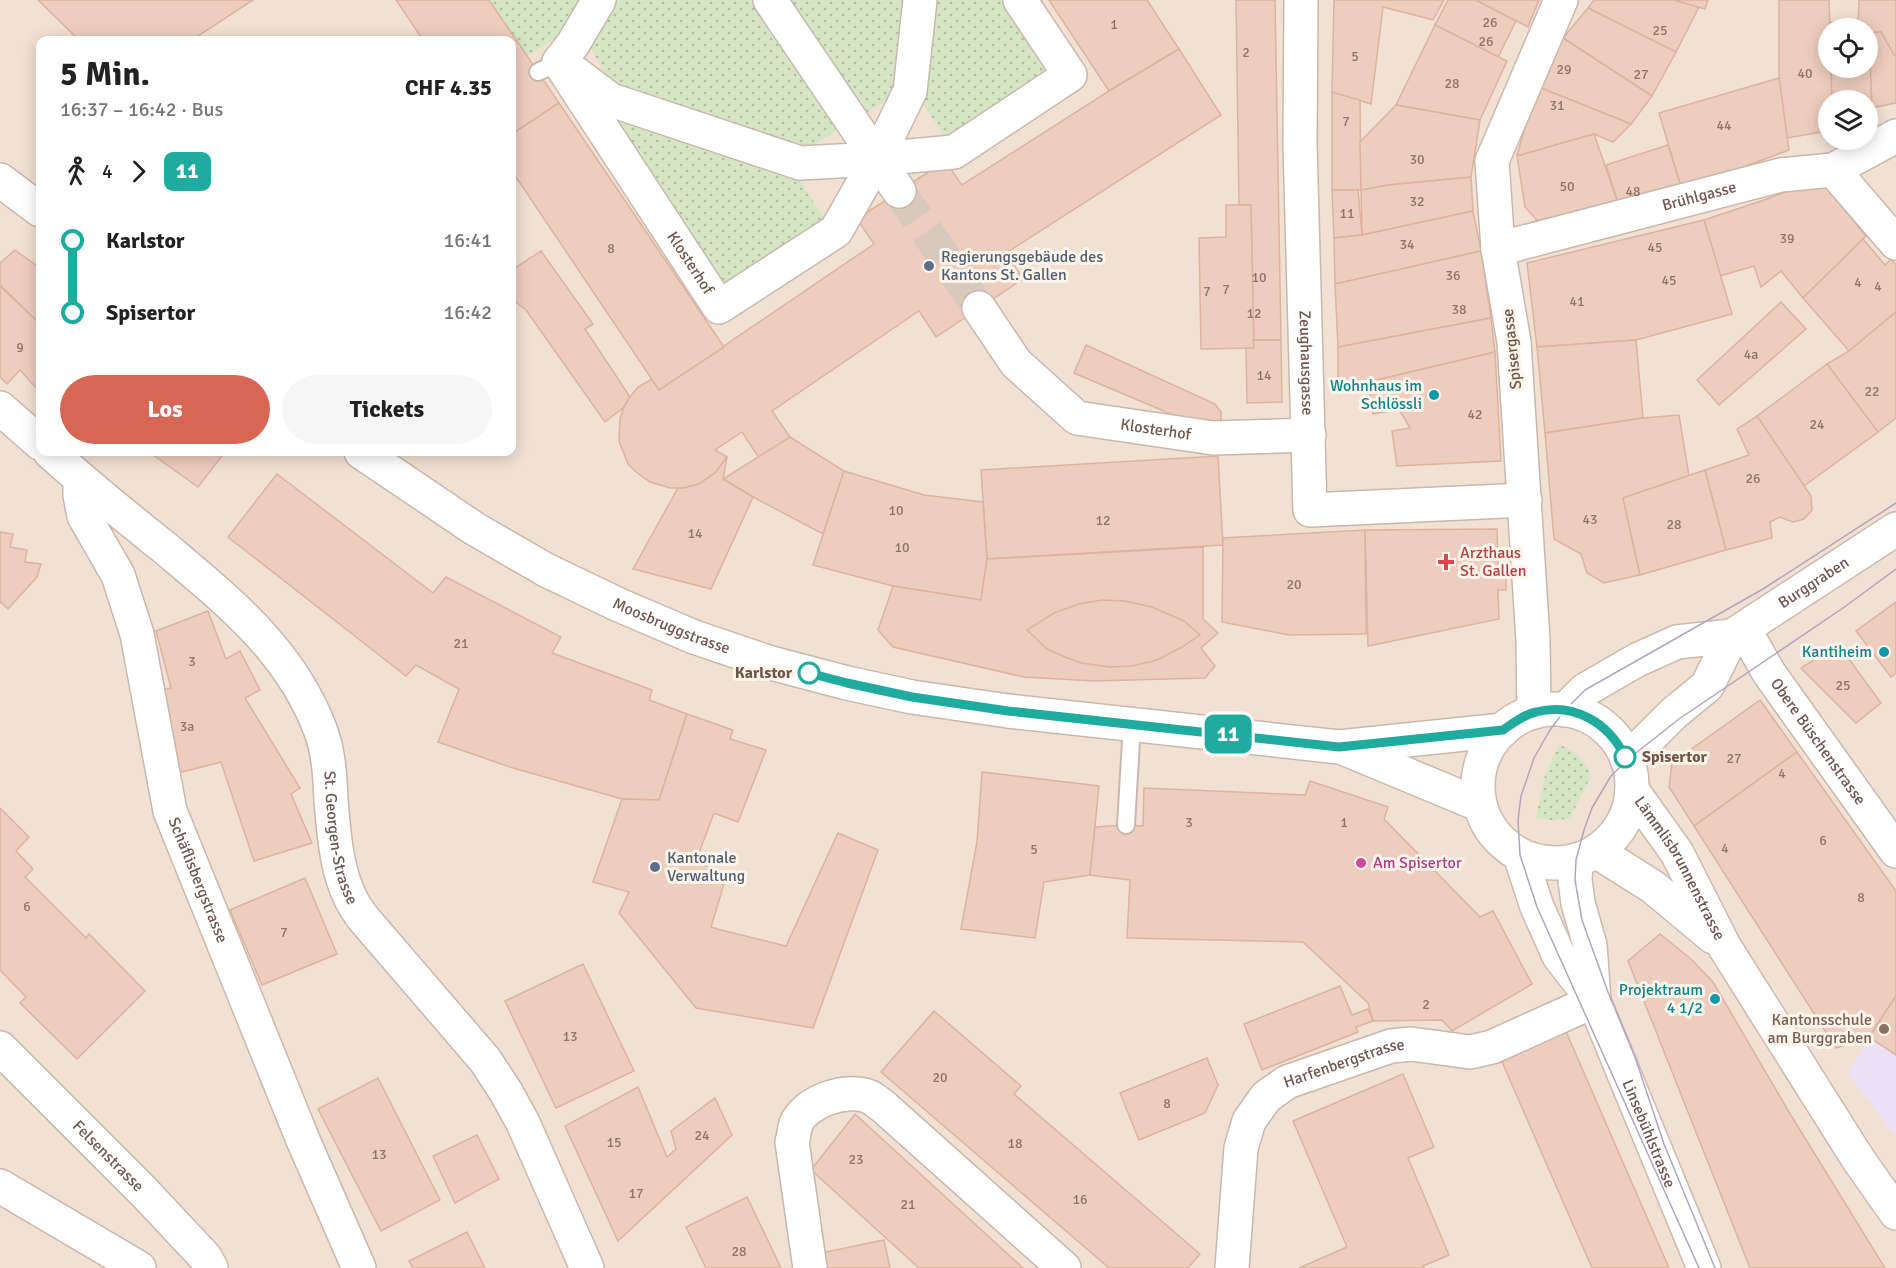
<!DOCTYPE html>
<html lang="de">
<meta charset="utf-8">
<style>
body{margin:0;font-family:Signika,sans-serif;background:#f6f6f6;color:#222;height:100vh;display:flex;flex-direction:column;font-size:22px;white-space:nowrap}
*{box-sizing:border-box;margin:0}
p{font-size:20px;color:#767676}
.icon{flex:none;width:33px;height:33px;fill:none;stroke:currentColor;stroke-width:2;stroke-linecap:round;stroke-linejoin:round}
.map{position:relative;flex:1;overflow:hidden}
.sheet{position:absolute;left:36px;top:36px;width:480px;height:420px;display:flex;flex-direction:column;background:#fff;border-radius:12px;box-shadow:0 3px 15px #0003}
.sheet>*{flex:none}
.badge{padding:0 12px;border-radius:9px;font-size:21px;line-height:39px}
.buttons{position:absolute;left:1818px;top:18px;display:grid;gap:12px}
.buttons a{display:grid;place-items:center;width:60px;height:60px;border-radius:50%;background:#fff;box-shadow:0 3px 15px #0003;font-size:30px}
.map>.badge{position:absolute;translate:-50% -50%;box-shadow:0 0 0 3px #fff}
.legs{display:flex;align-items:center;gap:9px;height:66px;padding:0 24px;font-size:20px}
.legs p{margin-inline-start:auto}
.head{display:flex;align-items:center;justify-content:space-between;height:102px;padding:0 24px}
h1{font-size:33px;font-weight:700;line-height:45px}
.primary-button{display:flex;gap:12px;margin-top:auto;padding:12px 24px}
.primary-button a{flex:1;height:69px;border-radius:36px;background:#d86654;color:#fff;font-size:24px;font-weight:700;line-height:69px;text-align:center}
.primary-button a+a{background:#f6f6f6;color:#222}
ul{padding:0 24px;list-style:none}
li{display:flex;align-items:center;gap:21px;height:72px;font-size:22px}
li i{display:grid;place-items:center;width:9px;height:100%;margin:0 8px;background:currentColor}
li i::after{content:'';width:15px;height:15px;margin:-8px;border:4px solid;border-radius:50%;background:#fff}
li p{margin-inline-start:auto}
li:first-child i{background:linear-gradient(#0000 50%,currentColor 0)}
li:last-child i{background:linear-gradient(currentColor 50%,#0000 0)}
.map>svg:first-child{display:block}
.residential{fill:#f1e1d3;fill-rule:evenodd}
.education{fill:#ece1f6}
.green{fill:url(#green-dots)}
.building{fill:#edcdbe;stroke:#ddb2a0;stroke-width:1.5}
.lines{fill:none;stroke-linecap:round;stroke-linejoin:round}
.street-tunnel{stroke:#d8c9be;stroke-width:33;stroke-dasharray:33 16;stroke-linecap:butt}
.lane-casing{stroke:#cab7ac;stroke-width:20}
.street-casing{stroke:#cab7ac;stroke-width:36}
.secondary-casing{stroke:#cfb8ac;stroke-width:36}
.lane{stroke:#fff;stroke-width:16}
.street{stroke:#fff;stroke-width:33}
.secondary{stroke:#fff;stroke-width:33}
.tram{stroke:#b1a4c2;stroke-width:1.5}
.line-1-casing{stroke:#fff;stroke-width:14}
.line-1{stroke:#1fab9e;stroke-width:9}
.service-dot{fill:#5c6f8a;stroke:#fdf4ea;stroke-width:2}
.culture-dot{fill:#0f9aa8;stroke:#fdf4ea;stroke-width:2}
.health-dot{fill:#e0444e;stroke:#fdf4ea;stroke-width:2}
.stop-1-dot{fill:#fff;stroke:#1fab9e;stroke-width:3}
.hotel-dot{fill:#d1479c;stroke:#fdf4ea;stroke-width:2}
.education-dot{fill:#8d6e63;stroke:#fdf4ea;stroke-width:2}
.labels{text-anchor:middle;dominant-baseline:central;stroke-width:6;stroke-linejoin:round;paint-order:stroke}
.number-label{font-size:14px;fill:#8f7468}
.street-label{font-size:16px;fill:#70564c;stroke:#fdf4ea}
.service-label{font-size:16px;fill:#4e5e75;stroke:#fdf4ea;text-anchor:start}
.culture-label{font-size:16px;fill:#0d838f;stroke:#fdf4ea;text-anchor:end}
.health-label{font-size:16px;fill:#be3a42;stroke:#fdf4ea;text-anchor:start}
.stop-label{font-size:16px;font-weight:bold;fill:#70564c;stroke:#fdf4ea;text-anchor:end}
.hotel-label{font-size:16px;fill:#b23c85;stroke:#fdf4ea;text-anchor:start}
.education-label{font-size:16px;fill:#785e54;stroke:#fdf4ea;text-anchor:end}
</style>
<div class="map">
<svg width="1896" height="1268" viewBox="0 0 1896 1268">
<defs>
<pattern id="green-dots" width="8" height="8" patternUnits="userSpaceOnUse" patternTransform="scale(1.5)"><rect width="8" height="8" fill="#d5e6c4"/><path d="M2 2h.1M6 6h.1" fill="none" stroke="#b1bda1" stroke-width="1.8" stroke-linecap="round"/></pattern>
</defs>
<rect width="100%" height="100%" fill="#faefe4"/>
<path class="residential" d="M0,0H1896V1268H0ZM1828,28H1868V68H1828ZM40,40H512V452H40ZM1828,100H1868V140H1828Z"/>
<polygon class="education" points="1896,985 1896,1137 1848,1074"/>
<g class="green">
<polygon points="489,0 583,0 563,34 527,56"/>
<polygon points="615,0 757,0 842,127 803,152 614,89 589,45"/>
<polygon points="779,0 909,0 897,92 858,119"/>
<polygon points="931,0 1004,0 1053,75 950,145 918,96"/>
<polygon points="602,109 797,176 828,225 723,296"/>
<path d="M1559,745C1576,750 1584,760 1591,776L1570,818C1557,821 1548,821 1536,817L1545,775Z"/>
</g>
<g class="building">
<polygon points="38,0 253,0 192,40 79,40"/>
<polygon points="396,0 489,0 559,103 512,134 512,40 423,40"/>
<polygon points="1049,0 1147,0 1179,49 1109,91"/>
<polygon points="1236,0 1275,0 1281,340 1253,340 1251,205 1239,205"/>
<polygon points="1334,0 1444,0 1433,20 1383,7 1371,104 1332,92"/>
<polygon points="1448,0 1476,0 1516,21 1498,57 1435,25"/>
<polygon points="1476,0 1539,0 1528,27"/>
<polygon points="1594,0 1674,0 1699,7 1676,52 1588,8"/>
<polygon points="1674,0 1708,0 1705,9"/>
<polygon points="1779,0 1829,0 1830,28 1828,28 1828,68 1831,68 1832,100 1828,100 1828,131 1787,138 1779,78"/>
<polygon points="1859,0 1896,0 1896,56 1894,55 1881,32 1869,33 1867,25 1858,26"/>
<polygon points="1588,8 1676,52 1652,96 1563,38"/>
<polygon points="1830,22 1858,26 1867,25 1869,33 1872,108 1868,109 1868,100 1832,100 1831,68 1868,68 1868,28 1830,28"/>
<polygon points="1435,25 1507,61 1480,120 1396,105"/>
<polygon points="1881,32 1894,55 1896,56 1896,103 1872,108 1869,33"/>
<polygon points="1563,38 1652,96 1631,124 1536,86"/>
<polygon points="1179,49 1221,115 1006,253 1023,279 936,337 919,311 772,411 790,437 759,458 742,432 715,450 727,457 716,472 699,484 684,488 670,488 650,482 636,472 628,464 619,441 620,419 625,403 638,387 652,379 659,390 874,244 857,219 945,161 962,185 1109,91"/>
<polygon points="1779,78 1789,150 1682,190 1659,113"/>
<polygon points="1536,86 1631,124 1613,142 1594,134 1517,156"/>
<polygon points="1332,92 1360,100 1361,190 1332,190"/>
<polygon points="559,103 724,347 659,390 512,171 512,134"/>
<polygon points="1396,105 1480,120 1471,177 1388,185 1361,190 1360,142"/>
<polygon points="1594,134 1619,206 1541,225 1525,207 1517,156"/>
<polygon points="1668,145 1682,190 1619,206 1606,165"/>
<polygon points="1471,177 1473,211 1362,235 1361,190 1388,185"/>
<polygon points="1819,179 1866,236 1803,298 1781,271 1761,287 1754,266 1720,276 1704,220 1764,200"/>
<polygon points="1332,190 1358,190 1362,235 1334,238"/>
<polygon points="1226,205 1251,205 1254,348 1201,349 1199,238 1226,237"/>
<polygon points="1473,211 1481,251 1335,284 1334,238 1362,235"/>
<polygon points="1704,220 1732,314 1636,340 1537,347 1527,263"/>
<polygon points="1863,239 1885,265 1891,259 1896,265 1896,312 1849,351 1803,298"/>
<polygon points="15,250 40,268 40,324 0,285 0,263"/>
<polygon points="541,251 593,324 585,329 630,397 623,408 605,422 526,310 512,299 512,270"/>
<polygon points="1481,251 1491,318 1338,347 1335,284"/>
<polygon points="0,286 40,324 40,387 38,390 20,370 7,384 0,377"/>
<polygon points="1781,302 1806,329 1719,405 1697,380"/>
<polygon points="1896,312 1896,418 1878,432 1827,364 1849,351"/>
<polygon points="1491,318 1495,352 1338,389 1338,347"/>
<polygon points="1253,340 1281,340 1282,402 1247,403 1246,348 1254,348"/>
<polygon points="1636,340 1643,418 1545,433 1537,347"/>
<polygon points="1086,345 1215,404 1221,412 1221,421 1199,426 1074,373"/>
<polygon points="1495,352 1501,461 1397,466 1392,431 1410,428 1399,409 1373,414 1368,382"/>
<polygon points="1827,364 1878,432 1804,486 1757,416"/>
<polygon points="1679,415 1689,476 1623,498 1640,575 1604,583 1587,573 1581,554 1554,539 1545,433 1643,418"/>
<polygon points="1757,416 1811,496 1812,510 1804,519 1793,522 1780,517 1770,522 1772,538 1726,550 1705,470 1749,455 1737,429"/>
<polygon points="790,437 844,471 823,534 753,497 723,479"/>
<polygon points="149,452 225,452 198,487"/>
<polygon points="1218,456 1223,545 987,559 981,470"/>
<polygon points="727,457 723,479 753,497 711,589 633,569 678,488 684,488 699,484 716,472"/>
<polygon points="1705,470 1726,550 1640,575 1623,498"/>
<polygon points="844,471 924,495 983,502 987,559 981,600 893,586 813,565"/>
<polygon points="277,474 433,593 446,577 561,637 552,653 652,690 649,700 687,714 659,800 622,799 513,768 438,742 459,689 416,665 406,676 228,537"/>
<polygon points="1497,529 1498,564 1506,564 1506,590 1498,590 1499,619 1368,646 1365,530"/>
<polygon points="1365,530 1366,634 1289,635 1222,622 1223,538"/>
<polygon points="0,532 13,534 10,547 27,550 25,562 41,564 37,577 8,609 1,602 0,603"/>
<polygon points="1203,547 1203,619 1218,633 1201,648 1215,666 1205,678 1094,681 1024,677 893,647 878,630 893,586 981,600 987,559"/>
<polygon points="1102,600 1125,601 1152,607 1184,621 1200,635 1182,647 1157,660 1132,666 1110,667 1081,663 1065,657 1047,649 1027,630 1054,613 1079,604"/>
<polygon points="1896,602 1896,673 1891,677 1856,631"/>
<polygon points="208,611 226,659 240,651 260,690 245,698 300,788 291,794 312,843 254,861 221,762 174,774 154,692 171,688 156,631"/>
<polygon points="1838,644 1881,703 1856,723 1801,668"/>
<polygon points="1760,700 1797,752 1694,826 1669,787 1672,763"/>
<polygon points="687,714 733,730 730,739 766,750 738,822 714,813 696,861 727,874 711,927 721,930 786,946 838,833 878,850 813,1028 696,1008 619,913 629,892 593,882 622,799 659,800"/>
<polygon points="1797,752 1896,891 1896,996 1869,1037 1836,1048 1694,826"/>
<polygon points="982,772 1099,786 1090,875 1044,882 1035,938 961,929 977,842"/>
<polygon points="1310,781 1388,807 1384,819 1480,917 1493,911 1532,984 1452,1031 1442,1020 1373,1021 1368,1003 1303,942 1127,938 1130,880 1090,875 1095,827 1126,825 1143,826 1144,788 1305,795"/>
<polygon points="0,808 29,837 16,851 33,869 25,877 86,938 89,934 145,991 77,1059 20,1003 26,997 0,970"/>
<polygon points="305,878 337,954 262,985 230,910"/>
<polygon points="1660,934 1691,959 1713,982 1789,1112 1885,1268 1750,1268 1628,961"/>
<polygon points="583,964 634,1071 556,1108 505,1001"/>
<polygon points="1340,986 1352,1015 1368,1009 1373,1021 1356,1027 1358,1032 1262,1070 1244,1024"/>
<polygon points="1896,996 1896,1055 1869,1037"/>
<polygon points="934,1011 1021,1086 1014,1094 1200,1254 1188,1268 1109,1268 881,1072"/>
<polygon points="1564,1027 1669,1268 1592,1268 1499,1055"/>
<polygon points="1207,1058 1218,1085 1205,1113 1139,1140 1120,1093"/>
<polygon points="1403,1074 1434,1147 1408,1158 1449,1255 1423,1266 1424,1268 1299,1268 1347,1247 1293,1121"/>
<polygon points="378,1078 440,1200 381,1231 318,1109"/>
<polygon points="638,1087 667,1157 676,1149 671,1131 715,1098 732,1135 618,1241 565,1126"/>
<polygon points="855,1114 1023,1268 919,1268 811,1170"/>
<polygon points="477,1135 499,1179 455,1203 433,1156"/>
<polygon points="747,1197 781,1268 706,1268 686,1227"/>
<polygon points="467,1232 485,1268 413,1268 409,1261"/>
<polygon points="884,1240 890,1268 824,1268 821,1253"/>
</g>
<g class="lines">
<polyline class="street-tunnel" points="899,191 979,308"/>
<g class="lane-casing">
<g id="lane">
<polyline points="538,72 559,62"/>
<polyline points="1126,825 1132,724"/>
</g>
</g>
<g class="street-casing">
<g id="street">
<polyline points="770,0 899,191"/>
<path id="s1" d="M1301,0L1300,144L1310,510L1525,500"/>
<path id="s2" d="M559,62L719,307L836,231L877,159L954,152L1070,75L1020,0"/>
<polyline points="559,62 573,44 599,0"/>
<polyline points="575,73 611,100 800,163 877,159 910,91 920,0"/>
<polyline points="1833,170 1896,243"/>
<polyline points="0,180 40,210"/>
<path id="s3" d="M1498,249L1781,175L1833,170L1896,136"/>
<path id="s4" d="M979,308L1016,363L1077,418L1213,438L1309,435"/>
<polyline points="0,408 40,443"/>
<path id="s5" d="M50,452C87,485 126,517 165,548C228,601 290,650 320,729C329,752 330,777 331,801C334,833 336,870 351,899C354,906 359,912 363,918L485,1060L506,1092L523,1123L587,1268"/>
<path id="s6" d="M361,452L475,529L546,570L619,605L694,637L771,663L847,683L912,697L1008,711L1339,747L1503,730"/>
<path id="s7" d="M80,479V495L84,516L118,575L137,634L170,811L303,1140L359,1268"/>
<path id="s8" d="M1744,629L1769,673L1896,851"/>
<polyline points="1534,712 1533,640 1514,342 1498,249 1492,161 1561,0"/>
<polyline points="1343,748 1480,805"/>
<path id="s9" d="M0,1048L145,1193L205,1257L211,1268"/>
<polyline points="0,1186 139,1268"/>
<path d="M810,1268L792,1142C794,1136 794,1130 796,1124C805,1101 848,1087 870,1097C875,1100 880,1104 885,1108L1064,1268"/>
<path id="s10" d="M1232,1268L1241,1148L1249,1121L1266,1097L1287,1082L1391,1046L1411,1044L1470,1052L1492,1047L1594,1001"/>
</g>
</g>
<g class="secondary-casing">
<g id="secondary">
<circle cx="1555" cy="786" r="77"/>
<path id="s11" d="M1565,710L1585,690L1637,660L1677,642L1732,636L1896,529"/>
<polyline points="1627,760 1674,713 1707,686 1732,636"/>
<path id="s12" d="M1632,790L1677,853L1724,946L1858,1159L1896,1213"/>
<polyline points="1596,851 1653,887 1713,937"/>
<path id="s13" d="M1520,855L1537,907L1559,956L1594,1001L1704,1268"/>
<polyline points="1576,860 1575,880 1578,903 1590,945 1594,1001"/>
</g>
</g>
<use href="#lane" class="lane"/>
<use href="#street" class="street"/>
<use href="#secondary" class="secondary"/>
<g class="tram">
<polyline points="1699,1268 1537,907 1520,855 1518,820 1521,796 1534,758 1550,730 1565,710 1585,690 1763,589 1896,503"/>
<polyline points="1715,1268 1664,1144 1635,1057 1608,992 1582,920 1575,880 1576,860 1584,830 1592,808 1611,776 1627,760 1679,719 1843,608 1896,569"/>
</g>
</g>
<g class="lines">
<g class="line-1-casing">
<path id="line-1" d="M809,673L847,683L912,697L1008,711L1339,747L1503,730C1513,723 1523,715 1536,712C1574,702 1609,723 1625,757"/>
</g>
<use href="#line-1" class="line-1"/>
</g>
<g class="service-dot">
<circle cx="929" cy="266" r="6"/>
<circle cx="655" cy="867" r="6"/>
</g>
<g class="culture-dot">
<circle cx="1434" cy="395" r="6"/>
<circle cx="1884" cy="652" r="6"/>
<circle cx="1715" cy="999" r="6"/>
</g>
<path class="health-dot" d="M1443 553h6v6h6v6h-6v6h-6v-6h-6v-6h6z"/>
<g class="stop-1-dot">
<circle cx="809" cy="673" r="10"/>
<circle cx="1625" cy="757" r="10"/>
</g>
<circle class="hotel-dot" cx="1361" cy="863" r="6"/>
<circle class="education-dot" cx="1884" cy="1029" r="6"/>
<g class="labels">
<g class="number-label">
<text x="1490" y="22">26</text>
<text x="1114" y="24">1</text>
<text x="1660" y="30">25</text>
<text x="1486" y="41">26</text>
<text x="1246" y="52">2</text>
<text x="1355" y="56">5</text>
<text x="1564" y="69">29</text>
<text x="1805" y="73">40</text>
<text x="1641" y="74">27</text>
<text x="1452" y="83">28</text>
<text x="1557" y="105">31</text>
<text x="1346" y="121">7</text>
<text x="1724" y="125">44</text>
<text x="1417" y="159">30</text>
<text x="1567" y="186">50</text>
<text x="1633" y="191">48</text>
<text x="1417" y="201">32</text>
<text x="1347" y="213">11</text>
<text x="1787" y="238">39</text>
<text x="1407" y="244">34</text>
<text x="1655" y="247">45</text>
<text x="611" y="248">8</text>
<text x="1453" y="275">36</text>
<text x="1259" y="277">10</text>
<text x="1669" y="280">45</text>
<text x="1858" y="282">4</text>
<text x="1878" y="286">4</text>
<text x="1226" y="289">7</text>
<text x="1207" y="291">7</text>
<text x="1577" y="301">41</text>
<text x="1459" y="309">38</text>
<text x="1254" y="313">12</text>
<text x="20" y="347">9</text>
<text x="1751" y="354">4a</text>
<text x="1264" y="375">14</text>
<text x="1872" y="391">22</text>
<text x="1475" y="414">42</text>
<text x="1817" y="424">24</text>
<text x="1753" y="478">26</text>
<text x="896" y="510">10</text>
<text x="1590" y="519">43</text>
<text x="1103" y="520">12</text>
<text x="1674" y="524">28</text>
<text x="695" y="533">14</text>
<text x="902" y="547">10</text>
<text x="1294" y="584">20</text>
<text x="461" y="643">21</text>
<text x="192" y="661">3</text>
<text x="1843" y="685">25</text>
<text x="187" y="726">3a</text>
<text x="1734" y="758">27</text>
<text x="1782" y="773">4</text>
<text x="1189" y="822">3</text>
<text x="1344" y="822">1</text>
<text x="1823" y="840">6</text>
<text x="1725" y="848">4</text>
<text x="1034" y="849">5</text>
<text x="1861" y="897">8</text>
<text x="27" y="906">6</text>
<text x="284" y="932">7</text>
<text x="1426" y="1004">2</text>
<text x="570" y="1036">13</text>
<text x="940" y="1077">20</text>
<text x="1167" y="1103">8</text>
<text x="702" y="1135">24</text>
<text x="614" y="1142">15</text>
<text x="1015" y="1143">18</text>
<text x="379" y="1154">13</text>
<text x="856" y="1159">23</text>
<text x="636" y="1193">17</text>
<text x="1080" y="1199">16</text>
<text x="908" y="1204">21</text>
<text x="739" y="1251">28</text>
</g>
<g class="street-label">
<text stroke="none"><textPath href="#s3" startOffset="208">Brühlgasse</textPath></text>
<text stroke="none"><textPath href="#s2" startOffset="240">Klosterhof</textPath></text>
<text transform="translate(1512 349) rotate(-96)">Spisergasse</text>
<text stroke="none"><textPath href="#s1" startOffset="363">Zeughausgasse</textPath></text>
<text stroke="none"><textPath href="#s4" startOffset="228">Klosterhof</textPath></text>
<text stroke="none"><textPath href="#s11" startOffset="285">Burggraben</textPath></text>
<text stroke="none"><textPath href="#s6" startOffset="357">Moosbruggstrasse</textPath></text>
<text stroke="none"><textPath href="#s8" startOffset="135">Obere Büschenstrasse</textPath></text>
<text stroke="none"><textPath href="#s5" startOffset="502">St. Georgen-Strasse</textPath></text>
<text stroke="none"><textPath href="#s12" startOffset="92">Lämmlisbrunnenstrasse</textPath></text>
<text stroke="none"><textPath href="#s7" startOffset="422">Schäflisbergstrasse</textPath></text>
<text stroke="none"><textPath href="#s10" startOffset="264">Harfenbergstrasse</textPath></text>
<text stroke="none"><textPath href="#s13" startOffset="309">Linsebühlstrasse</textPath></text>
<text stroke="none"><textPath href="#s9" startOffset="153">Felsenstrasse</textPath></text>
</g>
<g class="service-label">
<text x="941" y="257">Regierungsgebäude des<tspan x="941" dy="18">Kantons St. Gallen</tspan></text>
<text x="667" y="858">Kantonale<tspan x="667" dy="18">Verwaltung</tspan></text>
</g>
<g class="culture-label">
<text x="1422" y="386">Wohnhaus im<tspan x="1422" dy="18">Schlössli</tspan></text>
<text x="1872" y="652">Kantiheim</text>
<text x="1703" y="990">Projektraum<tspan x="1703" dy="18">4 1/2</tspan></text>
</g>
<g class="health-label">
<text x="1460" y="553">Arzthaus<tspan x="1460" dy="18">St. Gallen</tspan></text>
</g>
<g class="stop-label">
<text x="792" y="673">Karlstor</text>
<text x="1642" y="757" text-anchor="start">Spisertor</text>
</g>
<g class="hotel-label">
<text x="1373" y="863">Am Spisertor</text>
</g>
<g class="education-label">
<text x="1872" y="1020">Kantonsschule<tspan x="1872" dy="18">am Burggraben</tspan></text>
</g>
</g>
</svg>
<div class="buttons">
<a><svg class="icon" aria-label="locate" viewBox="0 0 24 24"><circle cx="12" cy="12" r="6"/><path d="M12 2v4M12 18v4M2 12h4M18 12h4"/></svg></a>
<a><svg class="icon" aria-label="layers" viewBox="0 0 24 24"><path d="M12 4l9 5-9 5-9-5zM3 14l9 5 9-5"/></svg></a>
</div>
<b class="badge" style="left:1228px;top:734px;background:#1fab9e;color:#fff">11</b>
<section class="sheet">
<div class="head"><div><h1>5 Min.</h1><p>16:37 – 16:42 · Bus</p></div><b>CHF 4.35</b></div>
<div class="legs"><svg class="icon" aria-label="walk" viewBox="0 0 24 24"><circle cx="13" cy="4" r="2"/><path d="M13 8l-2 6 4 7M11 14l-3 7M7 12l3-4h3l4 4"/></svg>4<svg class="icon" aria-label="forward" viewBox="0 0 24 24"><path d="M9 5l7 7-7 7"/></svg><b class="badge" style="background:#1fab9e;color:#fff">11</b></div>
<ul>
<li><i style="color:#1fab9e"></i><b>Karlstor</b><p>16:41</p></li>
<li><i style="color:#1fab9e"></i><b>Spisertor</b><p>16:42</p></li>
</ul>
<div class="primary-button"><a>Los</a><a>Tickets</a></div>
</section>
</div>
